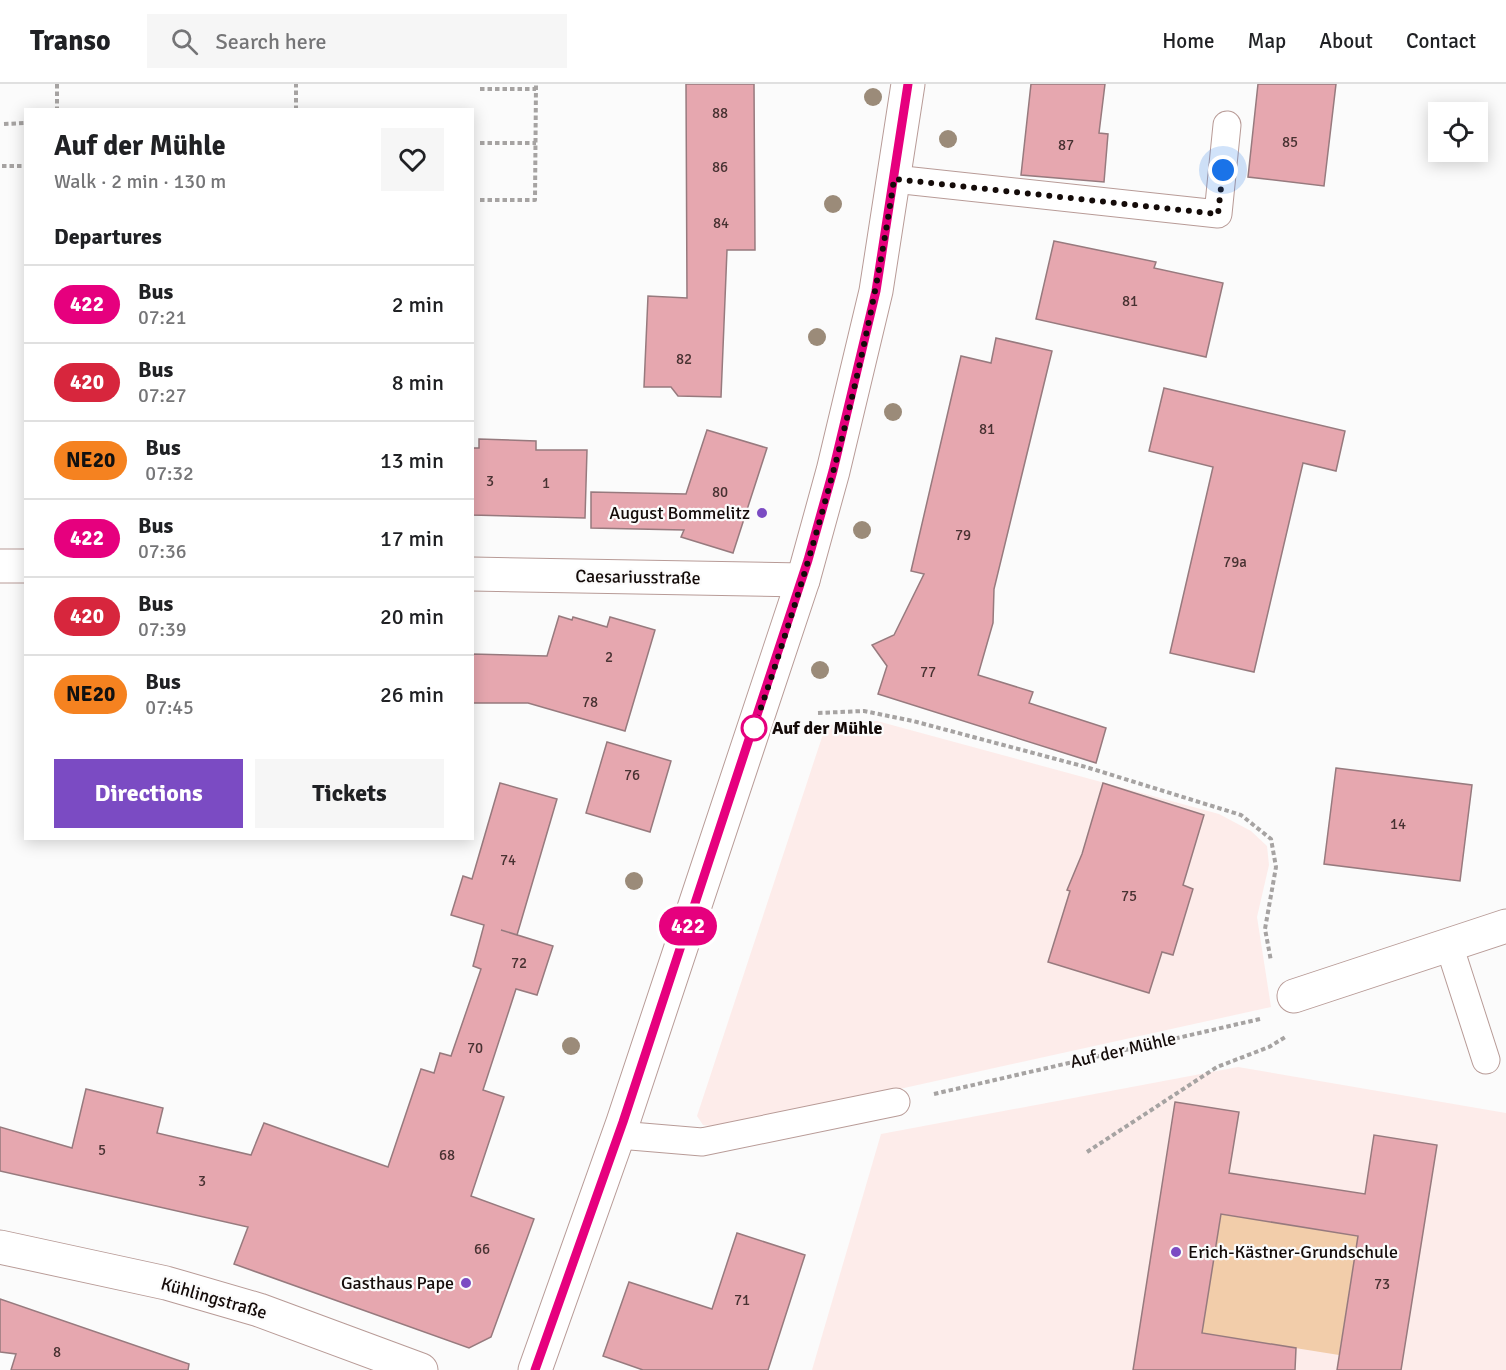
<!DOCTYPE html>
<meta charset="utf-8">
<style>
body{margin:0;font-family:Signika,sans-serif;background:#f6f6f6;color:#202124;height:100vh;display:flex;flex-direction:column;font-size:22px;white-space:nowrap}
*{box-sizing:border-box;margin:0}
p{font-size:20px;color:#757577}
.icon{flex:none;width:33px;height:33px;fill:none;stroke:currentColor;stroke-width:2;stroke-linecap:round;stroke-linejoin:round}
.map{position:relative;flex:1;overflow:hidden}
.panel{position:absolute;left:24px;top:24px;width:450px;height:732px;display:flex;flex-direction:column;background:#fff;border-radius:0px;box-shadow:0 3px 15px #0003}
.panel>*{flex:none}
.badge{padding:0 12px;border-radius:20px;font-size:21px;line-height:39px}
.tools{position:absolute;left:1428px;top:18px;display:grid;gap:12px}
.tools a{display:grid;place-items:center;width:60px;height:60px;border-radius:0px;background:#fff;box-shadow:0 3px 15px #0003;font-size:30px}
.you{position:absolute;width:30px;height:30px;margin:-15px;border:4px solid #fff;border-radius:50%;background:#1a73e8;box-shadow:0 0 0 9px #1a73e833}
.map>.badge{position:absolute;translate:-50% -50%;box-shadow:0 0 0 3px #fff}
h2{padding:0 30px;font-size:22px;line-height:54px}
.round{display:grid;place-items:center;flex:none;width:63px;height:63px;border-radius:0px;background:#f6f6f6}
.head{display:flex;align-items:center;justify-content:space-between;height:102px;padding:0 30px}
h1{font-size:28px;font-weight:800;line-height:45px}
.button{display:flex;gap:12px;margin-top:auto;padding:12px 30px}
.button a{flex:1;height:69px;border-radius:0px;background:#7b4bc3;color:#fff;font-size:24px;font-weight:800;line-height:69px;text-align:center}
.button a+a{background:#f6f6f6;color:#202124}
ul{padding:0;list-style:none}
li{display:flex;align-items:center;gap:18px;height:78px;padding:0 30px;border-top:2px solid #e0e0e0}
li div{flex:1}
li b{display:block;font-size:22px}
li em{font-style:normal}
li .badge{min-width:66px;font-weight:700;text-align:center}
header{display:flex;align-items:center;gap:36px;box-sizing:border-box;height:84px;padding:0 30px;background:#fff;border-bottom:2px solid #e0e0e0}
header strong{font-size:28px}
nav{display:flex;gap:33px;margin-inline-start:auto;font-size:21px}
.search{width:420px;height:54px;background:#f6f6f6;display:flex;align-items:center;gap:15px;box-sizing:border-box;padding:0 21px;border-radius:0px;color:#757577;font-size:22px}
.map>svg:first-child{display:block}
.built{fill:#fdecea}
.green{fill:#f2cdaa}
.building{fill:#e6a7af;stroke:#977a7e;stroke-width:1.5}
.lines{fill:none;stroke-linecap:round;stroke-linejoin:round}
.service-casing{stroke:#b89b97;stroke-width:29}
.minor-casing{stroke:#b89b97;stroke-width:35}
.secondary-casing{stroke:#b89b97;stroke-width:35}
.path{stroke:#a6a3a2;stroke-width:4;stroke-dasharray:4.5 3;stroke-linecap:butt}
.service{stroke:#fff;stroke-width:27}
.minor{stroke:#fff;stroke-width:33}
.secondary{stroke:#fff;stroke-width:33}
.tree{fill:#9b8b79}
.line-casing{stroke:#fff;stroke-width:14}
.line{stroke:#e6007e;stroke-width:9}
.walk{stroke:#140b09;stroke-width:6;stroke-dasharray:0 10.8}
.poi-dot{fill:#7b4bc3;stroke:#fbfbfb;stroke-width:2}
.stop-dot{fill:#fff;stroke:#e6007e;stroke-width:3}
.labels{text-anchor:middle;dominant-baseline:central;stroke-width:4.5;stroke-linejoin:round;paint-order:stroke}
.number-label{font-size:15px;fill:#483232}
.poi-label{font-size:18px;fill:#140b09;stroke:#fbfbfb;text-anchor:end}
.street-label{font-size:18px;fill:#140b09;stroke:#fbfbfb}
.stop-label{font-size:18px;font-weight:bold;fill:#140b09;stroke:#fbfbfb;text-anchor:start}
</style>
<header>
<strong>Transo</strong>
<div class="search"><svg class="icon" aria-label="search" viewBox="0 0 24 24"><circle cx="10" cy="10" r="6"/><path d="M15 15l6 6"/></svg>Search here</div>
<nav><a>Home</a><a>Map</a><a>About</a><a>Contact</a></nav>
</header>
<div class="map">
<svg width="1506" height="1286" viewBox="0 0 1506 1286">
<rect width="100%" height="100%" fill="#fbfbfb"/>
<g class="built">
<polygon points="877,637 1219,730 1251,747 1267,762 1269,781 1257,833 1271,923 723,1044 703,1041 697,1032 826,641"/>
<polygon points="1238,983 1506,1029 1506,1286 812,1286 881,1050"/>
</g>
<polygon class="green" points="1221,1130 1358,1152 1339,1271 1202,1249"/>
<g class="building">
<polygon points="686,0 754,0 755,166 727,166 721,313 678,312 671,303 644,303 648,212 687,214"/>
<polygon points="1031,0 1105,0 1099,49 1108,50 1104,98 1021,91"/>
<polygon points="1258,0 1336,0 1324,102 1248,93"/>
<polygon points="1054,157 1156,178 1154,184 1223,199 1206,273 1036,235"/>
<polygon points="996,254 1052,267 994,505 993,539 978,591 1033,608 1029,619 1106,644 1096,679 878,610 887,582 872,561 894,551 924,490 911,487 961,272 991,279"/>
<polygon points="1164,304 1345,347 1336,387 1303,379 1254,588 1170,569 1213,383 1149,367"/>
<polygon points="707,346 767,364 733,469 681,453 684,446 591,444 591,408 686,410"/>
<polygon points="479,355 536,357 536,366 587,366 585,434 472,431 472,364 479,364"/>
<polygon points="559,532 572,536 573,533 607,543 610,533 655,546 625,647 528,619 472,619 472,570 547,572"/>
<polygon points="607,658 671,677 650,748 586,729"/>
<polygon points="1336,684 1472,701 1460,797 1324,780"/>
<polygon points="500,699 557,715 517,851 501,846 553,862 537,911 516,905 483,1006 504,1013 471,1112 534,1135 491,1253 469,1264 234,1180 248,1143 0,1087 0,1043 72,1064 86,1005 163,1024 157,1049 251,1071 264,1039 388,1083 421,985 434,989 440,969 451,972 481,885 473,882 484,841 451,831 463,792 472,795"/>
<polygon points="1103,699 1204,731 1183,801 1193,805 1173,871 1162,868 1149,909 1048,878 1070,807 1067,806 1082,770"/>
<polygon points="1175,1018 1239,1028 1229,1089 1365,1110 1374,1051 1437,1061 1401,1286 1337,1286 1358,1152 1221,1130 1202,1249 1296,1264 1295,1286 1133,1286"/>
<polygon points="737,1149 805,1171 768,1286 643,1286 603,1272 629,1198 712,1225"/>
<polygon points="0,1215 189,1280 188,1286 11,1286 16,1270 0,1268"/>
</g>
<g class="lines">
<g class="service-casing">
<g id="service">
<polyline points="894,95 1218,130 1227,41"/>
<polyline points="1449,861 1486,976"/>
<polyline points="619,1051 702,1058 896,1018"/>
</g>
</g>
<g class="minor-casing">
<g id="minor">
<polyline points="0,482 26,482"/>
<polyline points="472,490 803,496"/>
<polyline points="1294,912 1506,842"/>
<polyline points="0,1163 166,1199 259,1226 421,1286"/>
</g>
</g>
<g class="secondary-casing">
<polyline id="secondary" points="535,1286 623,1038 803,496 833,387 876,207 908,0"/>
</g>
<g class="path">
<polyline points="57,0 57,26"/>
<polyline points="480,5 536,5"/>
<polyline points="296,26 296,0"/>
<polyline points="4,40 26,39"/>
<polyline points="480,59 536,59"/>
<polyline points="2,82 26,82"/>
<polyline points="480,116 535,116 536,0"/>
<polyline points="818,629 864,627 913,637 1086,683 1241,731 1271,755 1276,783 1265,845 1271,877"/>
<polyline points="934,1010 1260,935"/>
<polyline points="1087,1068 1217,983 1269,963 1287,952"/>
</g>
<use href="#service" class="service"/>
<use href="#minor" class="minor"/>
<use href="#secondary" class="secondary"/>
</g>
<g class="tree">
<circle cx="873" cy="13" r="9"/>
<circle cx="948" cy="55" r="9"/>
<circle cx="833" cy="120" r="9"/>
<circle cx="817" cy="253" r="9"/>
<circle cx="893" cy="328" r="9"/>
<circle cx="862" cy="446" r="9"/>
<circle cx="820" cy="586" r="9"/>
<circle cx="634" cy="797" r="9"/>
<circle cx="571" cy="962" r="9"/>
</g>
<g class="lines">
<g class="line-casing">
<polyline id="line" points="535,1286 623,1038 808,476 833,387 876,207 908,0"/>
</g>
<use href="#line" class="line"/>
<path class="walk" d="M754,644C816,466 867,282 894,95L1218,130L1223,86"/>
</g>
<g class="poi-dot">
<circle cx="762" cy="429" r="6"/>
<circle cx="1176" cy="1168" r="6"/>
<circle cx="466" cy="1199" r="6"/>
</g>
<circle class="stop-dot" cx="754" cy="644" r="12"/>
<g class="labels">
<g class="number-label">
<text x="720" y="29">88</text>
<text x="1290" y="58">85</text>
<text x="1066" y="61">87</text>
<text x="720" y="83">86</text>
<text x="721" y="139">84</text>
<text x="1130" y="217">81</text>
<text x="684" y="275">82</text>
<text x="987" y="345">81</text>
<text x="490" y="397">3</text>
<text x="546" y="399">1</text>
<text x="720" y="408">80</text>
<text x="963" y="451">79</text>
<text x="1235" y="478">79a</text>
<text x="609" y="573">2</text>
<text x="928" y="588">77</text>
<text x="590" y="618">78</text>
<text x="632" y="691">76</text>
<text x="1398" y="740">14</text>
<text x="508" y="776">74</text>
<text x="1129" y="812">75</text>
<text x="519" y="879">72</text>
<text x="475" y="964">70</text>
<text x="102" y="1066">5</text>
<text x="447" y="1071">68</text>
<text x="202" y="1097">3</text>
<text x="482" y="1165">66</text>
<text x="1382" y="1200">73</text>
<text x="742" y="1216">71</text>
<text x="57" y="1268">8</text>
</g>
<g class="poi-label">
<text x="750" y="429">August Bommelitz</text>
<text x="1188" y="1168" text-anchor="start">Erich-Kästner-Grundschule</text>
<text x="454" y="1199">Gasthaus Pape</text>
</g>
<g class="street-label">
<text transform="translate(638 493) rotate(1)">Caesariusstraße</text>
<text transform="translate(1123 966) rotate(-13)">Auf der Mühle</text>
<text transform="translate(214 1214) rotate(16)">Kühlingstraße</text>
</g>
<g class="stop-label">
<text x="772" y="644">Auf der Mühle</text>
</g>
</g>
</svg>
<div class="tools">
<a><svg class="icon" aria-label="locate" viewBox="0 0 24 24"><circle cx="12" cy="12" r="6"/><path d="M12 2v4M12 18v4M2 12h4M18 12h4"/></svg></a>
</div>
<div class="you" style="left:1223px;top:86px"></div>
<b class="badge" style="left:688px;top:842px;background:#e6007e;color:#fff">422</b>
<section class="panel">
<div class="head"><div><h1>Auf der Mühle</h1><p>Walk · 2 min · 130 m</p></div><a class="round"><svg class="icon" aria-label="heart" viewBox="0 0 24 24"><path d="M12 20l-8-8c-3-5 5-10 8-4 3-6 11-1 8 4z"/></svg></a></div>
<h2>Departures</h2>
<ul>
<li><span class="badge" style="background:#e6007e;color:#fff">422</span><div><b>Bus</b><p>07:21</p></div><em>2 min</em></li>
<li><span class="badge" style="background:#d7263d;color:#fff">420</span><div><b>Bus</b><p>07:27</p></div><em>8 min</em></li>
<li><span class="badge" style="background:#f58220;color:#111">NE20</span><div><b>Bus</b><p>07:32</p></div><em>13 min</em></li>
<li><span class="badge" style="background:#e6007e;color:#fff">422</span><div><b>Bus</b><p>07:36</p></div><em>17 min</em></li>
<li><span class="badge" style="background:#d7263d;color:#fff">420</span><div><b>Bus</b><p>07:39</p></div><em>20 min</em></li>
<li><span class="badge" style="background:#f58220;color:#111">NE20</span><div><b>Bus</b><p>07:45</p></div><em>26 min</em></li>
</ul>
<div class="button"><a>Directions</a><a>Tickets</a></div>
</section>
</div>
